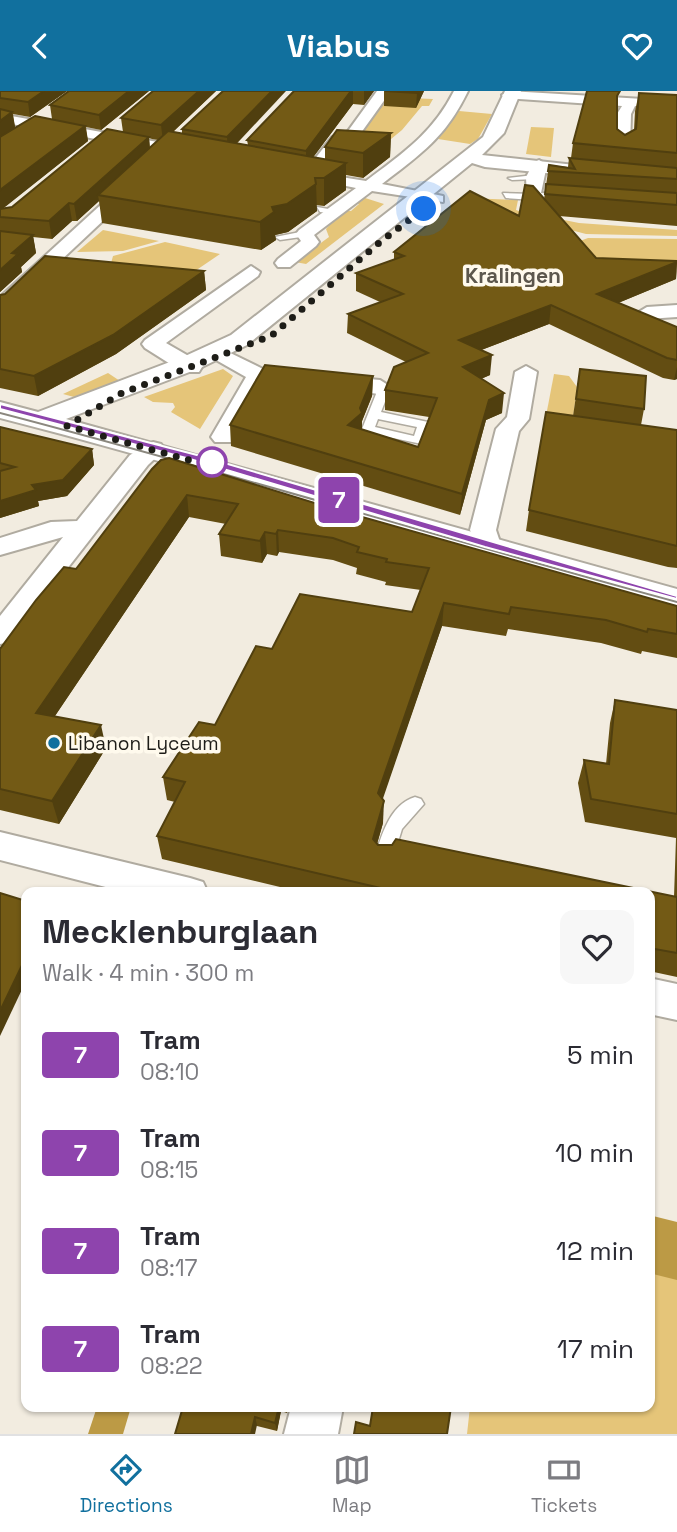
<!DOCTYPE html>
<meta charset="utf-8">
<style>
body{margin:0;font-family:"Space Grotesk",sans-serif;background:#f7f7f7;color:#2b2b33;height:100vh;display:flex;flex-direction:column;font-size:26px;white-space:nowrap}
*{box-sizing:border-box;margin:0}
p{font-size:23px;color:#7c7c81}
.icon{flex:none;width:38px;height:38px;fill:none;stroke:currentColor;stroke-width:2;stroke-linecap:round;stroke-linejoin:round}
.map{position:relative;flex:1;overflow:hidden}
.panel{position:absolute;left:21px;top:796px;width:634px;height:525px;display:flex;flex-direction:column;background:#fff;border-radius:14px;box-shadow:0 2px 5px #0004}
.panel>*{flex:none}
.badge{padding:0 14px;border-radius:5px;font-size:24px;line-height:46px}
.you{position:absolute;width:35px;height:35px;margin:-18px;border:5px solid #fff;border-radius:50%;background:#1a73e8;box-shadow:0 0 0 10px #1a73e833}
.map>.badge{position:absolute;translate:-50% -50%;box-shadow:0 0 0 4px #fff}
.round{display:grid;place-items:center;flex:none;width:74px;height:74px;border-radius:14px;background:#f7f7f7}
.summary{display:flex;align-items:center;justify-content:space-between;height:119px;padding:0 21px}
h1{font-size:33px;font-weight:600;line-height:52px}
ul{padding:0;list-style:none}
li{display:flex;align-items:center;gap:21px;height:98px;padding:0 21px}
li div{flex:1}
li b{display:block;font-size:26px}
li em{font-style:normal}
li .badge{min-width:77px;font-weight:700;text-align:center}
header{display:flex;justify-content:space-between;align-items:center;height:91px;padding:0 21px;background:#11709e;color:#fff;font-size:32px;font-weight:600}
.tabs{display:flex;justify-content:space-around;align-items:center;height:98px;border-top:2px solid #e1e1e2;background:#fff;font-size:19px;color:#7c7c81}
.tabs a{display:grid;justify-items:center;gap:4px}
.tabs .on{color:#11709e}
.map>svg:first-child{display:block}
.green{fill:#e5c579}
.water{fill:#bc9a45}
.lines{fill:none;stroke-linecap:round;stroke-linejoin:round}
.lane-casing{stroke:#b0aba0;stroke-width:3}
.street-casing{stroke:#b0aba0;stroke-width:4}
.secondary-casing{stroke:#b0aba0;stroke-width:4}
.lane{fill:#fff;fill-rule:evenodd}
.street{fill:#fff;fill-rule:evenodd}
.secondary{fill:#fff;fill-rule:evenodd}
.tram{stroke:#8b887f;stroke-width:2}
.wall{fill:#634d12;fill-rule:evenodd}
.shaded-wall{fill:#503f0f}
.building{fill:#735a15;stroke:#503f0f;stroke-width:2}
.line{fill:#8e44ad;stroke:#fff;stroke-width:2}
.walk{stroke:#1e1d18;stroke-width:7;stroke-dasharray:0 12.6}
.stop-dot{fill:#fff;stroke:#8e44ad;stroke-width:3.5}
.poi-dot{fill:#11709e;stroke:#fffaed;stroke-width:2.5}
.labels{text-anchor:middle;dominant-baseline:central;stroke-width:7;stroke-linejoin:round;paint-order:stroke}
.poi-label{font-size:19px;fill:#1e1d18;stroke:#fffaed;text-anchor:start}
.far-district-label{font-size:21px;font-weight:bold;fill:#5c574d;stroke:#fffaed}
</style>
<header><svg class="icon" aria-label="back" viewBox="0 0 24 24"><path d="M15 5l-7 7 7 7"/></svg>Viabus<svg class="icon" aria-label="heart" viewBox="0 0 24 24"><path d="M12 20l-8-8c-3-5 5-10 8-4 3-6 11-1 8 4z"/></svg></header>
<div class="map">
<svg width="677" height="1343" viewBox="0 0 677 1343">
<rect width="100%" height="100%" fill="#f2ece0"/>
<g class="green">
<polygon points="385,6 433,8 429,15 422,15 402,39 374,62 347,61"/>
<polygon points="459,20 492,23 478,48 470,53 438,48"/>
<polygon points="531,36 554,37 551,66 526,63"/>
<polygon points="362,106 384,113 306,173 295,171 329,146 326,138 342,119 351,120 359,113 352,111"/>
<polygon points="468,107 518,109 516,119 519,120 579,132 677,139 677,145 586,143 462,111"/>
<polygon points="103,139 159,150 123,160 77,161"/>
<polygon points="588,147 677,148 677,174 540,165"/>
<polygon points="165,151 220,163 110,238 108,183 113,165"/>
<polygon points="223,278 233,285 200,338 171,321 175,316 173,312 153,311 144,306"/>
<polygon points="108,282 120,290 74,306 63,303"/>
<polygon points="554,283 569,285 577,296 573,327 546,325"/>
<polygon points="649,1181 677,1187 677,1343 467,1343 470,1316 649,1316"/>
</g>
<g class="water">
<polygon points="649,1124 677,1131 677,1189 649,1182"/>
<polygon points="97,1316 131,1316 123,1343 88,1343"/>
</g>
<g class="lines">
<g class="lane-casing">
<g id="lane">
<polygon points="534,84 537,88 512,89 508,87"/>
<polygon points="503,102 533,103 537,106 533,109 506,107"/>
<polygon points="317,116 340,120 336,123 320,121"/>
<polygon points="305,140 308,141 308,145 280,149 275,146"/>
<path d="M380,293L384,294L388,303L381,321L428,331L430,334L422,353L364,341L362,338L376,303L374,296ZM378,328L417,336L414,345L375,336Z"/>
<polygon points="352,398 359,402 340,430 335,431 330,430 328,427 347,399"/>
<path d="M415,706L421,708L424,713L402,738L391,774H377L374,769C381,746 389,714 415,706Z"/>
</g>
</g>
<g class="street-casing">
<g id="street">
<polygon points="377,0 391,0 358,46 342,52 327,72 317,72 314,69 332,46 348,40"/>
<path d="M454,0H468C445,47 422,62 382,93L443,105V111L372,100L314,144L319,151L316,155L290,176H278L275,172L278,168L301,150L296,143L299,139L356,97L297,85V79L366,90C403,62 433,42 454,0Z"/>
<polygon points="509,0 677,10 677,18 635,15 631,23 630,57 623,61 616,57 617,23 622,15 504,7 502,4"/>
<polygon points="0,23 197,58 204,62 197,66 0,31"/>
<polygon points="539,69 547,74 541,102 572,105 572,111 527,109 526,86 534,71"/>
<polygon points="134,87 140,89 140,95 7,220 0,222 0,206 128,89"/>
<polygon points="251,175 260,181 258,185 166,252 199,271 202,276 199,281 183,281 145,257 142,253 145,249"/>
<polygon points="677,214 677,226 647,228 637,222 647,216"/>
<polygon points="216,255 263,278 380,289 391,296 380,303 265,291 235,346 231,351 215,351 211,346 246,286 209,265 206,261 209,257"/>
<polygon points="526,275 537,281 529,328 519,340 496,439 502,457 498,463 480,463 470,439 496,338 507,326 515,281"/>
<polygon points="153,351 161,353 165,358 148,374 10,551 0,553 0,525 63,446 0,464 0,447 51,431 77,430 130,364"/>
<polygon points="0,741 190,787 203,791 208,802 129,802 0,769"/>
<polygon points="649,887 677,893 677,929 649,923"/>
<polygon points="291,1316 343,1316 338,1343 284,1343"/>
</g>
</g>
<g class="secondary-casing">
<path id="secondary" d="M505,0H521L504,42L482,64L677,85V95L485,76L472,72L247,254L200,277L66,328L677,498V518C450,460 227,385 0,327V311L38,321L183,266L231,244L483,46Z"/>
</g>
<use href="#lane" class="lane"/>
<use href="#street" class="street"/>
<use href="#secondary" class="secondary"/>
<path class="tram" d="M0,322C227,381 451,450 677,511"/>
</g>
<g class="wall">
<path d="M0,0H67L30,26L13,23L15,36L52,28L50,14L149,0L101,39L86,36L88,50L3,117L12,116L123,41L121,27L153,0H216L173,41L182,43V38L223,0L237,53L248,54L247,49L294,0H374L364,14L353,13L313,66L325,68V56L391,42L390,66L363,87L346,84V99L324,115L316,114L317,120L288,141L275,144L276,149L261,159L102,132L99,110L77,130H72L52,148L33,146L36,162L21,176L22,181L0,201ZM149,47L152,48L158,49L150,57Z"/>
<polygon points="384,0 424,0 416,17 384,15"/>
<polygon points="639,2 677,4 677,135 559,125 596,167 677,170 676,188 618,212 677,236 677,288 674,289 663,287 549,233 481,259 490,284 481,288 502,322 486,329 460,424 231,355 230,334 373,285 372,305 362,330 362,338 418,356 429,326 385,319 385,299 406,271 347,242 348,223 380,211 356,200 356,182 394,169 394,161 519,125 544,108 549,74 568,76 569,67 571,67 573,52 617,18 617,38 625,44 634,39 635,20"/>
<polygon points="204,180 206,199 116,263 38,305 0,297 0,204"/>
<polygon points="580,278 644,318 641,334 677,339 677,477 668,476 526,440 529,419 573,325"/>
<polygon points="0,336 92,358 94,374 67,405 38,410 39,415 0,427"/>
<polygon points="152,378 321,421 677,515 677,567 642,560 641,563 601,552 508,538 506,545 442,535 382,708 383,732 377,753 378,754 674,806 676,747 585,731 578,692 584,669 606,673 610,632 615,609 677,619 677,886 649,880 649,802 305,802 162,768 157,745 175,711 167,709 163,686 215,634 272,558 412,521 421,499 385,494 386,491 356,483 357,477 333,469 279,461 277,465 267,463 262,472 221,465 219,443 226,433 189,426 55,625 106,657 59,733 0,719 0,558 76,478"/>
<polygon points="183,1316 288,1316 287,1322 281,1320 277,1340"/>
</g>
<g class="shaded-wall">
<polygon points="44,0 67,0 30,26 28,11"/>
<polygon points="129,0 149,0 101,39 99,24"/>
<polygon points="199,0 216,0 163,50 161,34"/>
<polygon points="272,0 286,0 228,62 227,46"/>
<polygon points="351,0 353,0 353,13 306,76 306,60"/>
<polygon points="364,0 374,0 364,14"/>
<polygon points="418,0 424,0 416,17 417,2"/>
<polygon points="12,21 15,36 0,48 0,30"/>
<polygon points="85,35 88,50 0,120 0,99"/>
<polygon points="391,42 390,66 363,87 363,62"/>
<polygon points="149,46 150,62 98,104 99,110 77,130 74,113"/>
<polygon points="346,72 346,99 324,115 324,87"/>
<polygon points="316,93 317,120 288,141 275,144 276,149 261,159 260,131 272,116"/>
<polygon points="69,112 72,130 52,148 49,130"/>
<polygon points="33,144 36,162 21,176 22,181 0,201 0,179 12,162"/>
<polygon points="677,171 676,188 594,222 597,203"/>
<polygon points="204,180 206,199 116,263 38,305 34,285"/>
<polygon points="551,214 549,233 458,268 459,249"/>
<polygon points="492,264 490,284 461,296 463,276"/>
<polygon points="677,276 677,288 674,289"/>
<polygon points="373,285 372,305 362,330 362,343 348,334 360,317"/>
<polygon points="504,302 502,322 486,329 460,424 462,403 489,309"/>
<polygon points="92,358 94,374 67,405 38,410 39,415 0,427 0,410 32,394"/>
<polygon points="187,404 189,426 42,644 36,622"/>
<polygon points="278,439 279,461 277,465 276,443"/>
<polygon points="265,441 267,463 262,472 260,450"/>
<polygon points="444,512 442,535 377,725 378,702"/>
<polygon points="101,634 106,657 59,733 52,710"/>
<polygon points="384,710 383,732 372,770 373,748"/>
<polygon points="26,866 26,890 0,945 0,920"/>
<polygon points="279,1316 280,1316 281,1320 277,1340 275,1332"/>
<polygon points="255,1326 257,1334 255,1343 251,1343"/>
</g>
<g class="building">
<polygon points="0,0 44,0 28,11 0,7"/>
<polygon points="69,0 129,0 99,24 50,14"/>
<polygon points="153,0 199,0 161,34 121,27"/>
<polygon points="223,0 272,0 227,46 182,38"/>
<polygon points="294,0 351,0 306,60 247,49"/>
<polygon points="385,0 418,0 417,2"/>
<polygon points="587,0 620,0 617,5 617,38 625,44 636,38 639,2 677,4 677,62 573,52"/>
<polygon points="0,18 12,21 0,30"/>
<polygon points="35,25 85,35 0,99 0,46"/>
<polygon points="107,38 149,46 74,113 69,112 49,130 0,126 0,118 12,116"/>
<polygon points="337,39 391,42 363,62 325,56"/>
<polygon points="168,40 346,72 324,87 315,87 316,93 287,113 272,116 274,121 260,131 98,104"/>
<polygon points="569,67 677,77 677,88 548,80 549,74 575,78"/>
<polygon points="546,93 677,102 677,114 545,103"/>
<polygon points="525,94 533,95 596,167 677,170 677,171 597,203 677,236 677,269 667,267 551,214 459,249 492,264 463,276 504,302 489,309 462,403 230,334 265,274 373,285 360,317 362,322 348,334 418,356 437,307 385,299 394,276 428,262 348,223 403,203 356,182 404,165 394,161 470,100 519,125"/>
<polygon points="0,140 33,144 12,162 18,163 0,179"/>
<polygon points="45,165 204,180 113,244 34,285 0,278 0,204 5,203"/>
<polygon points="580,278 646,285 644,318 576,308"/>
<polygon points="546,321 677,339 677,455 529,419"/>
<polygon points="0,336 92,358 63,389 32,394 36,399 0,410 0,380 15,376 0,372"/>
<polygon points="169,367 318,413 321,421 334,418 677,515 677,543 648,538 647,541 606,529 511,516 509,523 444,512 378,702 384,710 373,748 378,754 392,754 396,748 677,806 677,862 649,857 649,802 402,802 157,745 185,691 163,686 199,631 215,634 256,555 272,558 300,503 412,521 429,477 386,471 387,468 357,461 359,456 333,447 278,439 276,443 265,441 260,450 219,443 238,413 187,404 36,622 101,634 52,710 0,698 0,558 36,509 64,476 76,478 152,378 161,369"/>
<polygon points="615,609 677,619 677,723 591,708 584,669 609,673"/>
<polygon points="0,802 26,810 26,866 0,920"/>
<polygon points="183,1316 279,1316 275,1332 255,1326 251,1343 175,1343"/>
<polygon points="373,1316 451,1316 447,1343 354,1343 356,1331 370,1335"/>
</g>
<polygon class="line" points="0,313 197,364 677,505 677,508 485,456 190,368 0,318"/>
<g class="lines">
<polyline class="walk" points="212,371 207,374 67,335 122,302 271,245 380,151 424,118"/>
</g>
<circle class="stop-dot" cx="212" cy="371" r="14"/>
<circle class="poi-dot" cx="54" cy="652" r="7"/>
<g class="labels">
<g class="poi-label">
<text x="68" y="652">Libanon Lyceum</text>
</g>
<g class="far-district-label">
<text x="513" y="184">Kralingen</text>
</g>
</g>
</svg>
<div class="you" style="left:424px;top:118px"></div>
<b class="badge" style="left:339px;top:409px;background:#8e44ad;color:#fff">7</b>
<section class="panel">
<div class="summary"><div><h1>Mecklenburglaan</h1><p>Walk · 4 min · 300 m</p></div><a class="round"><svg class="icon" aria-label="heart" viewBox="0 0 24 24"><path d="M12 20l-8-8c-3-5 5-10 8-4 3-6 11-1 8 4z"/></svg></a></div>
<ul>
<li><span class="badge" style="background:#8e44ad;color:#fff">7</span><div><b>Tram</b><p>08:10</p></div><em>5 min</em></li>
<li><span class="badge" style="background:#8e44ad;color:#fff">7</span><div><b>Tram</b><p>08:15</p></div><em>10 min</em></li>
<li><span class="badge" style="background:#8e44ad;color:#fff">7</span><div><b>Tram</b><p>08:17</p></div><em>12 min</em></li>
<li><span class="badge" style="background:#8e44ad;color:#fff">7</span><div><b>Tram</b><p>08:22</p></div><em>17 min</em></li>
</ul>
</section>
</div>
<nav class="tabs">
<a class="on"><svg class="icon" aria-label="directions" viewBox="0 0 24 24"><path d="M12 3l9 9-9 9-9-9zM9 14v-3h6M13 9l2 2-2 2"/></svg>Directions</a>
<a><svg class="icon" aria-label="map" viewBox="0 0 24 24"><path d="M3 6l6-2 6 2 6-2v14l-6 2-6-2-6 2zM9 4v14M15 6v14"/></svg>Map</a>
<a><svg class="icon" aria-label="tickets" viewBox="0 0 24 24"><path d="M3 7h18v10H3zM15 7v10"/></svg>Tickets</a>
</nav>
